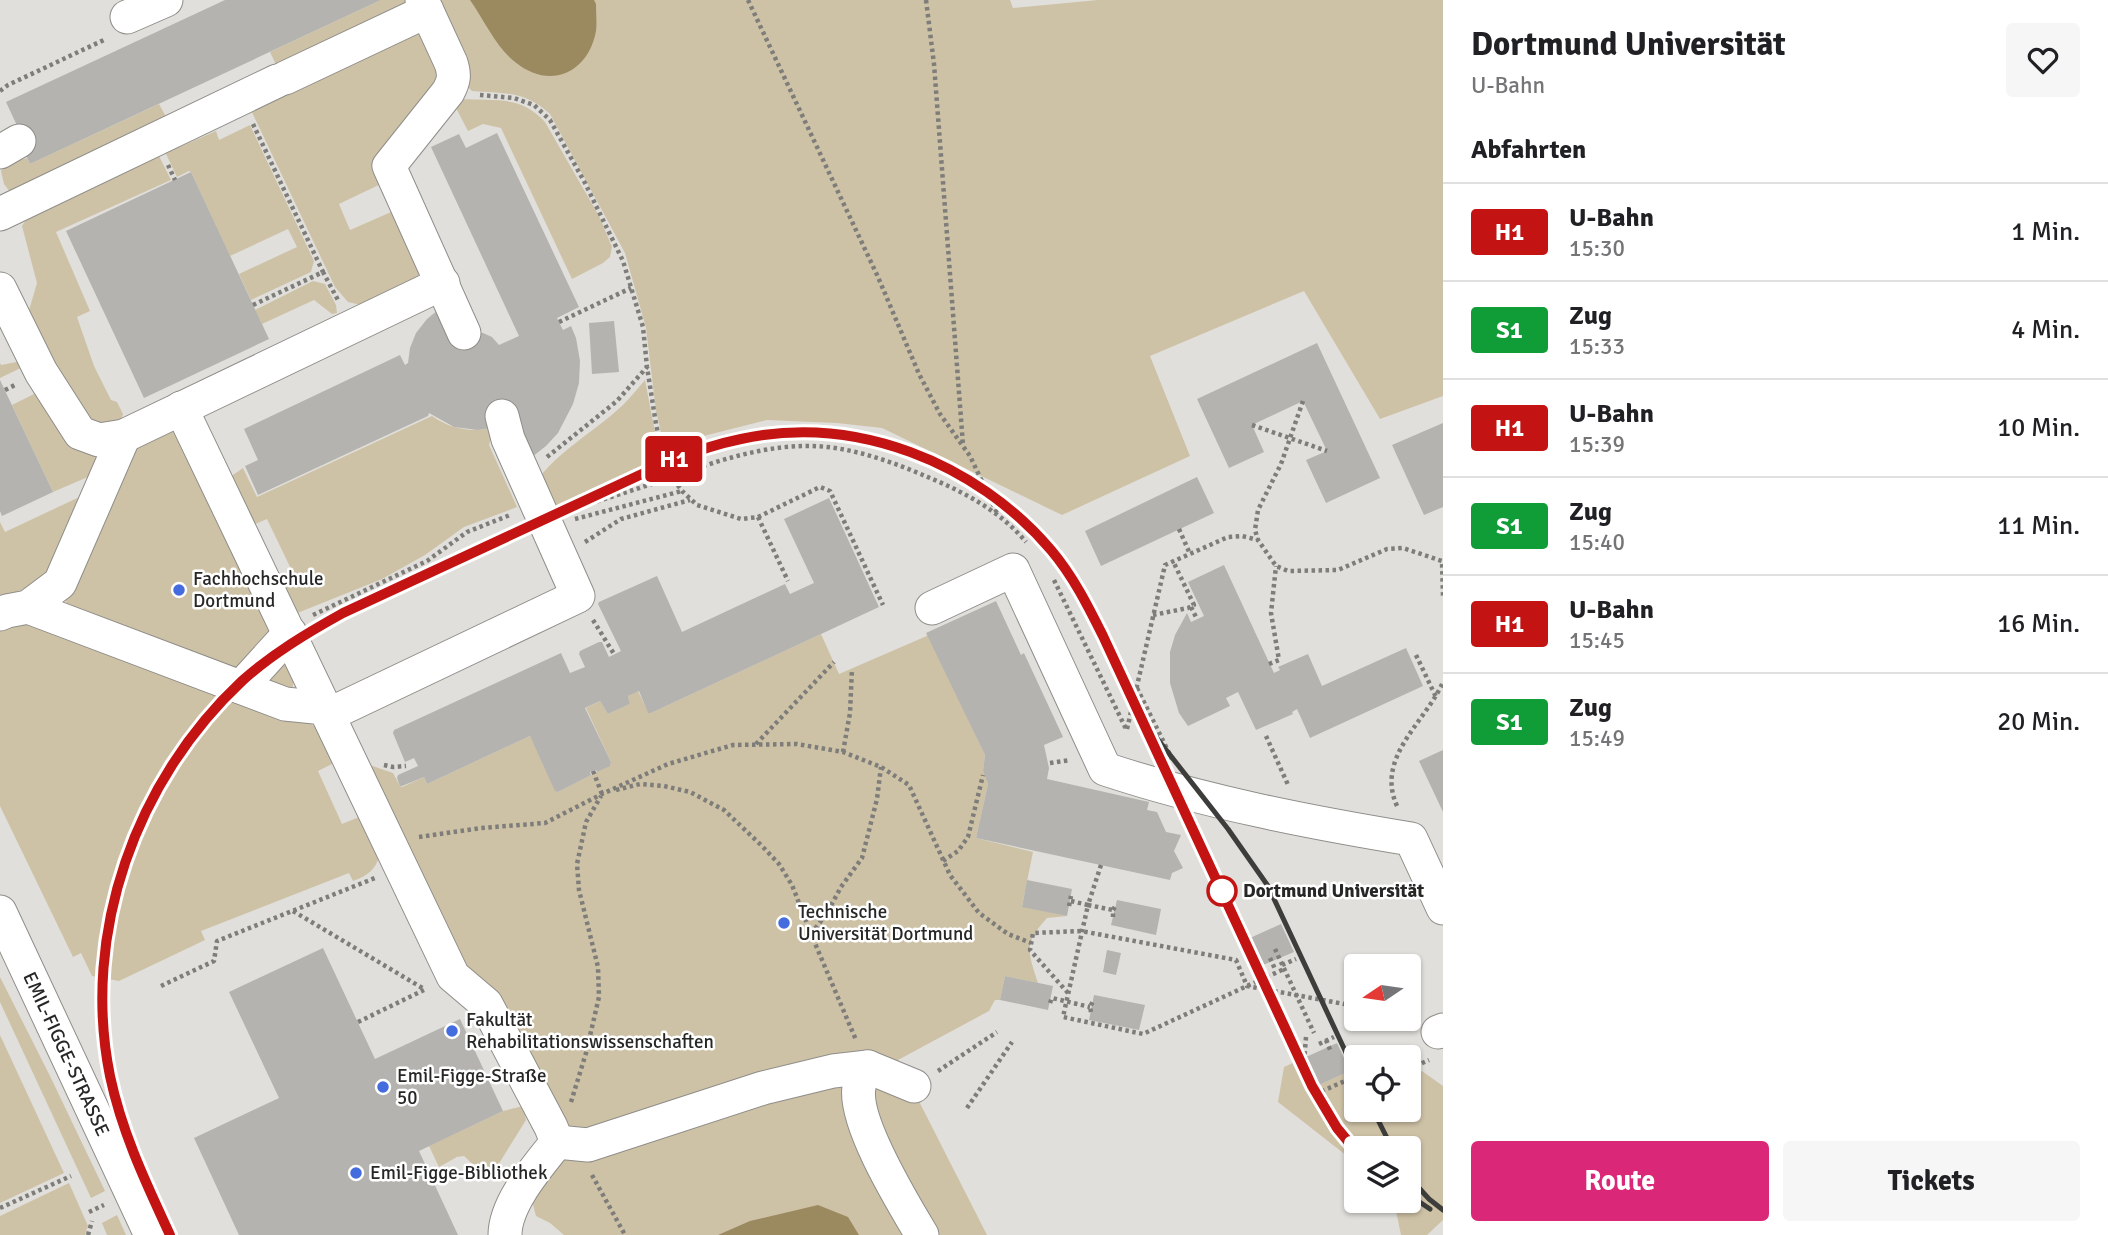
<!DOCTYPE html>
<html lang="de">
<meta charset="utf-8">
<style>
body{margin:0;font-family:Signika,sans-serif;background:#f6f6f6;color:#202124;height:100vh;display:flex;flex-direction:column;font-size:26px;white-space:nowrap}
*{box-sizing:border-box;margin:0}
p{font-size:23px;color:#757577}
.icon{flex:none;width:38px;height:38px;fill:none;stroke:currentColor;stroke-width:2;stroke-linecap:round;stroke-linejoin:round}
.map{position:relative;flex:1;overflow:hidden}
.details{display:flex;flex-direction:column;background:#fff;width:665px}
.details>*{flex:none}
.badge{padding:0 14px;border-radius:5px;font-size:24px;line-height:46px}
.needle{width:46px;rotate:257deg}
.tools{position:absolute;left:1344px;top:954px;display:grid;gap:14px}
.tools a{display:grid;place-items:center;width:77px;height:77px;border-radius:7px;background:#fff;box-shadow:0 2px 5px #0004;font-size:35px}
.map>.badge{position:absolute;translate:-50% -50%;box-shadow:0 0 0 4px #fff}
h2{padding:0 28px;font-size:26px;line-height:63px}
.round{display:grid;place-items:center;flex:none;width:74px;height:74px;border-radius:7px;background:#f6f6f6}
.head{display:flex;align-items:center;justify-content:space-between;height:119px;padding:0 28px}
h1{font-size:33px;font-weight:800;line-height:52px}
.action{display:flex;gap:14px;margin-top:auto;padding:14px 28px}
.action a{flex:1;height:80px;border-radius:7px;background:#db2777;color:#fff;font-size:28px;font-weight:800;line-height:80px;text-align:center}
.action a+a{background:#f6f6f6;color:#202124}
ul{padding:0;list-style:none}
li{display:flex;align-items:center;gap:21px;height:98px;padding:0 28px;border-top:2px solid #e0e0e0}
li div{flex:1}
li b{display:block;font-size:26px}
li em{font-style:normal}
li .badge{min-width:77px;font-weight:700;text-align:center}
main{display:flex;flex:1;min-height:0}
.map>svg:first-child{display:block}
.green{fill:#cec2a6}
.water{fill:#9b895f}
.building{fill:#b4b3af}
.lines{fill:none;stroke-linecap:round;stroke-linejoin:round}
.minor-casing{stroke:#8f8d89;stroke-width:35}
.path{stroke:#7e7d7a;stroke-width:4.5;stroke-dasharray:3.5 3.5;stroke-linecap:butt}
.minor{stroke:#fff;stroke-width:33}
.rail{stroke:#3d3d3b;stroke-width:5}
.line-casing{stroke:#fff;stroke-width:16}
.line{stroke:#c31313;stroke-width:10}
.poi-dot{fill:#446cde;stroke:#fff;stroke-width:2.5}
.stop-dot{fill:#fff;stroke:#c31313;stroke-width:3.5}
.labels{text-anchor:middle;dominant-baseline:central;stroke-width:5;stroke-linejoin:round;paint-order:stroke}
.poi-label{font-size:19px;fill:#272725;stroke:#fff;text-anchor:start}
.stop-label{font-size:19px;font-weight:bold;fill:#272725;stroke:#fff;text-anchor:start}
.street-label{font-size:19px;fill:#272725;stroke:#fff}
</style>
<main>
<div class="map">
<svg width="1443" height="1235" viewBox="0 0 1443 1235">
<rect width="100%" height="100%" fill="#e1dfdb"/>
<g class="green">
<polygon points="381,0 409,0 404,10 280,73 270,52"/>
<path d="M436,0H1010L1013,8L1098,0H1443V396L1380,419L1304,291L1150,356L1190,456L1062,515L882,428L837,423L767,420L664,446L656,411L646,328L625,253L550,114C524,90 505,94 472,91L466,85Z"/>
<polygon points="415,32 428,35 446,69 385,182 339,204 350,230 398,209 422,260 418,279 366,306 348,302 335,287 248,104"/>
<path d="M461,99C494,101 521,95 545,122L599,216L612,247L610,257L603,263L572,279L501,128L483,124L468,131L456,108Z"/>
<polygon points="159,104 170,124 10,192 4,184 1,171 7,164 27,158 30,164"/>
<polygon points="250,125 314,261 311,272 251,300 239,274 297,247 288,229 230,256 191,172 189,171 177,177 166,154 169,144 176,138 180,147 216,131 219,140"/>
<polygon points="159,156 171,180 56,232 90,311 77,317 94,366 111,400 117,402 123,414 120,423 87,423 25,324 37,283 22,226 28,216"/>
<polygon points="313,281 325,284 336,305 337,313 332,314 314,300 262,324 255,310"/>
<polygon points="27,360 29,364 0,378 0,363 1,365"/>
<path d="M645,380L663,474L572,504L551,506L534,484C560,449 593,433 623,405C631,397 638,388 645,380Z"/>
<polygon points="36,393 95,457 98,466 97,473 53,492 12,405"/>
<path d="M432,416C452,430 471,432 494,428L489,445L517,507L464,527L425,555L382,579L290,616L275,582L293,573L267,519L248,527L230,477L243,468L257,497Z"/>
<polygon points="172,431 183,440 273,636 232,676 66,607 66,597 141,440"/>
<polygon points="90,492 46,578 0,600 0,522 5,532"/>
<path d="M30,620L311,724L326,735L334,763L318,771L342,824L359,817L381,850C377,868 370,875 353,881L349,873L201,931L205,940L119,981L92,976L81,953L73,957L0,806V631L18,623Z"/>
<path d="M821,634L839,674L929,635L985,755L983,771L988,784L976,838L1033,852L1022,906L1067,916L1047,918C1023,944 1028,952 1038,983L1005,976L1000,1000H995L989,1011L898,1060L987,1235H564L550,1223L536,1216L532,1201L544,1177L570,1154L460,971L364,763L393,773L400,786L402,787L424,777L427,784L530,736L558,792L610,765L611,762L586,708L600,701L608,714L630,704L628,696L638,691L648,712L651,713Z"/>
<polygon points="283,657 293,678 293,686 289,691 259,685"/>
<polygon points="0,977 50,1076 105,1191 91,1198 0,1002"/>
<polygon points="0,1035 64,1173 0,1203"/>
<polygon points="1306,1057 1319,1085 1350,1071 1356,1084 1356,1110 1409,1110 1409,1077 1422,1071 1443,1086 1443,1220 1427,1235 1401,1235 1394,1201 1409,1200 1409,1148 1356,1148 1356,1163 1278,1102 1284,1067"/>
<path d="M523,1106L526,1120L495,1170C481,1175 474,1165 464,1156L457,1157L439,1167L429,1146L503,1111Z"/>
<polygon points="69,1183 88,1226 85,1235 0,1235 0,1216"/>
<polygon points="117,1215 126,1235 107,1235 102,1223"/>
</g>
<g class="water">
<path d="M470,0H594L596,4C596,12 597,23 596,31C588,74 549,90 515,62C496,47 484,20 470,0Z"/>
<polygon points="818,1205 848,1217 859,1235 718,1235 750,1221"/>
</g>
<g class="building">
<polygon points="225,0 381,0 30,164 15,132 19,130 6,102"/>
<polygon points="497,133 579,307 557,318 563,330 571,326 576,338 580,361 579,383 573,404 558,433 546,446 532,457 492,428 478,430 454,427 429,413 428,416 258,495 245,466 258,460 244,429 400,355 405,365 408,363 410,348 416,333 427,319 438,310 474,332 483,333 492,337 499,345 519,336 431,147 459,134 466,148"/>
<polygon points="191,172 269,339 144,398 66,231"/>
<polygon points="614,321 619,372 592,374 589,323"/>
<polygon points="1317,343 1380,478 1326,503 1306,460 1327,451 1303,401 1252,425 1264,452 1229,468 1197,399"/>
<polygon points="0,380 53,492 2,516 0,511"/>
<polygon points="1443,423 1443,507 1424,515 1392,445"/>
<polygon points="1197,477 1214,513 1101,566 1085,531"/>
<polygon points="829,498 879,607 651,713 648,713 639,691 628,696 630,704 608,714 600,701 585,708 611,762 610,766 597,772 596,770 590,772 591,775 558,792 555,791 530,736 427,784 424,777 402,786 400,786 397,778 398,775 418,766 414,758 405,762 393,733 394,730 561,653 570,673 585,667 579,654 580,651 599,642 602,642 609,657 621,651 598,604 599,602 657,576 682,632 785,584 790,594 814,583 784,519"/>
<polygon points="1224,565 1274,673 1280,670 1278,667 1308,654 1322,686 1406,648 1423,686 1310,738 1297,709 1292,712 1293,714 1256,730 1238,692 1226,698 1230,706 1188,726 1179,713 1170,683 1170,652 1175,635 1187,613 1191,622 1204,616 1188,582"/>
<polygon points="996,601 1021,655 1024,653 1063,737 1044,745 1049,768 1047,779 1149,802 1147,810 1157,812 1166,832 1181,835 1174,851 1183,868 1172,873 1170,880 976,838 988,784 983,771 985,755 926,633"/>
<polygon points="1443,750 1443,812 1419,761"/>
<polygon points="1027,880 1072,889 1067,916 1022,907"/>
<polygon points="1117,900 1161,909 1156,935 1111,925"/>
<polygon points="1281,924 1294,952 1263,965 1250,938"/>
<polygon points="323,948 375,1059 460,1019 503,1111 419,1151 458,1235 239,1235 194,1138 279,1098 229,992"/>
<polygon points="1107,950 1121,953 1116,975 1103,972"/>
<polygon points="1005,976 1053,986 1048,1010 1000,1000"/>
<polygon points="1094,995 1145,1005 1139,1030 1089,1020"/>
<polygon points="1337,1043 1350,1071 1319,1085 1306,1057"/>
</g>
<g class="lines">
<g class="minor-casing">
<g id="minor">
<path d="M422,0L451,63C455,75 454,81 448,92L389,166L464,333"/>
<polyline points="127,17 166,0"/>
<polyline points="285,78 427,11"/>
<polyline points="0,152 19,141"/>
<polyline points="0,214 277,81"/>
<polyline points="0,289 41,372 80,433 99,440 124,436 443,283"/>
<polyline points="181,408 453,976 486,1004 551,1127 557,1142"/>
<polyline points="28,607 285,704 325,708"/>
<path d="M932,608L1013,570L1105,769C1205,802 1308,822 1411,839L1443,908"/>
<polyline points="0,614 7,611 28,607 60,583 124,436"/>
<polyline points="241,687 290,633"/>
<polyline points="328,715 578,596 508,439 502,416"/>
<polyline points="0,912 151,1235"/>
<polyline points="1438,1032 1443,1030"/>
<path d="M868,1067C864,1073 860,1080 859,1087C853,1122 903,1203 922,1235"/>
<polyline points="557,1142 588,1145 763,1088 833,1071 868,1067 914,1086"/>
<path d="M505,1235C505,1203 538,1166 557,1142"/>
</g>
</g>
<g class="path">
<polyline points="748,0 878,277 919,374 940,414 970,456 998,515"/>
<polyline points="926,0 934,64 963,445"/>
<polyline points="0,91 8,85 106,39"/>
<polyline points="480,95 514,98 534,105 550,120 585,183 623,261 643,327 647,367 656,424 666,469 682,491 697,505 741,519 758,517 820,487 830,491 883,605"/>
<polyline points="253,124 323,272"/>
<polyline points="168,165 175,180"/>
<polyline points="253,305 323,272 339,302"/>
<polyline points="559,322 631,288"/>
<polyline points="5,390 15,385"/>
<polyline points="1303,401 1281,464 1258,510 1255,530 1258,540 1276,566 1288,571 1338,570 1387,549 1403,548 1442,561 1443,597"/>
<polyline points="1252,425 1327,451"/>
<polyline points="547,457 617,401 647,367"/>
<path d="M570,510C604,499 638,489 672,477C717,461 763,445 812,446C852,447 893,462 930,478C966,493 1001,512 1026,542"/>
<polyline points="758,517 788,581"/>
<polyline points="575,519 682,491"/>
<polyline points="1179,529 1190,554"/>
<polyline points="585,542 621,519 690,500"/>
<polyline points="1054,580 1127,731"/>
<polyline points="1191,607 1197,619"/>
<polyline points="313,615 427,561 467,532 510,515"/>
<polyline points="1153,615 1188,608 1194,605 1173,561"/>
<polyline points="593,620 614,654"/>
<polyline points="1416,655 1436,697"/>
<polyline points="1269,664 1279,660 1271,613 1276,566"/>
<polyline points="1137,688 1172,759"/>
<polyline points="1127,729 1165,565 1228,537 1242,536 1258,540"/>
<polyline points="1266,736 1289,787"/>
<polyline points="756,744 834,662"/>
<polyline points="843,752 850,713 852,669"/>
<polyline points="1050,763 1070,760"/>
<polyline points="384,765 393,767 406,766"/>
<polyline points="593,771 602,794 604,793"/>
<polyline points="616,790 640,784 664,786 690,792 724,810 761,845 779,864 792,885 811,934 856,1040"/>
<path d="M1397,806C1375,757 1425,723 1443,682"/>
<polyline points="419,837 481,828 545,823 602,794 668,764 733,745 797,744 843,752 881,767 909,785 950,875 979,913 1008,934 1031,943"/>
<polyline points="943,861 958,851 968,837 983,775"/>
<polyline points="1101,865 1088,905 1113,910"/>
<polyline points="1071,901 1088,905 1063,1017 1143,1034 1284,969"/>
<polyline points="1069,906 1071,896"/>
<polyline points="293,911 424,989"/>
<polyline points="1113,917 1113,910 1116,905"/>
<polyline points="811,934 827,913 841,887 862,858 877,799 881,767"/>
<polyline points="1275,949 1314,1033"/>
<polyline points="1270,958 1275,969"/>
<polyline points="1282,965 1296,959"/>
<polyline points="161,986 214,961 217,941 375,878"/>
<polyline points="1068,993 1030,950 1033,933 1081,931 1236,960 1247,986 1355,1006"/>
<polyline points="1050,1003 1052,998 1090,1007"/>
<polyline points="1091,1012 1090,1007 1093,1001"/>
<polyline points="358,1022 424,990"/>
<polyline points="1306,1037 1304,1063 1318,1093 1356,1076"/>
<polyline points="1326,1040 1331,1052"/>
<polyline points="1319,1044 1334,1037"/>
<polyline points="1409,1069 1429,1060"/>
<polyline points="938,1071 997,1032"/>
<polyline points="571,1102 586,1053 599,997 598,967 579,890 577,864 586,822 601,796"/>
<polyline points="967,1108 1012,1042"/>
<polyline points="592,1175 625,1235"/>
<polyline points="0,1208 71,1176"/>
<polyline points="89,1212 104,1205"/>
<polyline points="88,1235 92,1221"/>
</g>
<use href="#minor" class="minor"/>
<g class="rail">
<polyline points="1156,737 1228,829 1268,886 1356,1074"/>
<polyline points="1373,1110 1392,1148"/>
<polyline points="1409,1177 1429,1199 1443,1210"/>
<polyline points="1409,1195 1430,1209"/>
<path d="M170,1235C146,1183 122,1133 110,1076C81,933 136,779 242,681C272,654 307,633 343,613L670,461C703,449 737,437 772,434C878,425 989,469 1054,554C1074,579 1089,607 1103,636L1312,1086L1337,1128L1356,1151"/>
</g>
</g>
<g class="lines">
<g class="line-casing">
<path id="line" d="M170,1235C146,1183 122,1133 110,1076C81,933 136,780 242,681C272,654 307,633 343,613L670,461C693,452 716,444 741,439C855,414 976,462 1051,550C1073,576 1088,606 1103,636L1312,1086L1337,1128L1356,1151"/>
</g>
<use href="#line" class="line"/>
</g>
<g class="poi-dot">
<circle cx="179" cy="590" r="7"/>
<circle cx="784" cy="923" r="7"/>
<circle cx="452" cy="1031" r="7"/>
<circle cx="383" cy="1087" r="7"/>
<circle cx="356" cy="1173" r="7"/>
</g>
<circle class="stop-dot" cx="1222" cy="891" r="14"/>
<g class="labels">
<g class="poi-label">
<text x="193" y="579">Fachhochschule<tspan x="193" dy="22">Dortmund</tspan></text>
<text x="798" y="912">Technische<tspan x="798" dy="22">Universität Dortmund</tspan></text>
<text x="466" y="1020">Fakultät<tspan x="466" dy="22">Rehabilitationswissenschaften</tspan></text>
<text x="397" y="1076">Emil-Figge-Straße<tspan x="397" dy="22">50</tspan></text>
<text x="370" y="1173">Emil-Figge-Bibliothek</text>
</g>
<g class="stop-label">
<text x="1243" y="891">Dortmund Universität</text>
</g>
<g class="street-label">
<text transform="translate(66 1054) rotate(65)">EMIL-FIGGE-STRASSE</text>
</g>
</g>
</svg>
<div class="tools">
<a><svg class="needle" viewBox="-14 -14 28 28"><path d="M0-13l5 13h-10z" fill="#e53935"/><path d="M0 13l5-13h-10z" fill="#757577"/></svg></a>
<a><svg class="icon" aria-label="locate" viewBox="0 0 24 24"><circle cx="12" cy="12" r="6"/><path d="M12 2v4M12 18v4M2 12h4M18 12h4"/></svg></a>
<a><svg class="icon" aria-label="layers" viewBox="0 0 24 24"><path d="M12 4l9 5-9 5-9-5zM3 14l9 5 9-5"/></svg></a>
</div>
<b class="badge" style="left:674px;top:459px;background:#c31313;color:#fff">H1</b>
</div>
<section class="details">
<div class="head"><div><h1>Dortmund Universität</h1><p>U-Bahn</p></div><a class="round"><svg class="icon" aria-label="heart" viewBox="0 0 24 24"><path d="M12 20l-8-8c-3-5 5-10 8-4 3-6 11-1 8 4z"/></svg></a></div>
<h2>Abfahrten</h2>
<ul>
<li><span class="badge" style="background:#c31313;color:#fff">H1</span><div><b>U-Bahn</b><p>15:30</p></div><em>1 Min.</em></li>
<li><span class="badge" style="background:#109c37;color:#fff">S1</span><div><b>Zug</b><p>15:33</p></div><em>4 Min.</em></li>
<li><span class="badge" style="background:#c31313;color:#fff">H1</span><div><b>U-Bahn</b><p>15:39</p></div><em>10 Min.</em></li>
<li><span class="badge" style="background:#109c37;color:#fff">S1</span><div><b>Zug</b><p>15:40</p></div><em>11 Min.</em></li>
<li><span class="badge" style="background:#c31313;color:#fff">H1</span><div><b>U-Bahn</b><p>15:45</p></div><em>16 Min.</em></li>
<li><span class="badge" style="background:#109c37;color:#fff">S1</span><div><b>Zug</b><p>15:49</p></div><em>20 Min.</em></li>
</ul>
<div class="action"><a>Route</a><a>Tickets</a></div>
</section>
</main>
